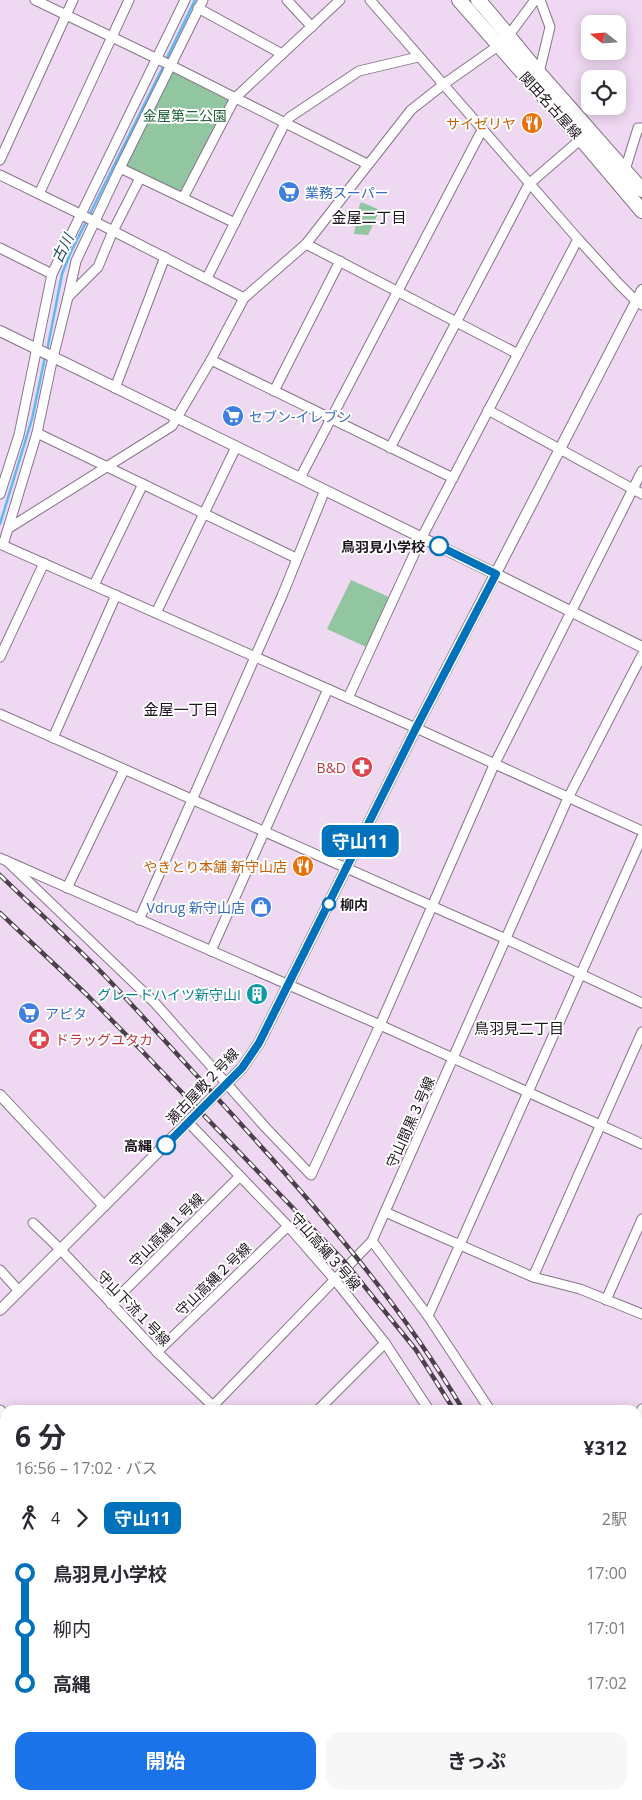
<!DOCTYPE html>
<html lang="ja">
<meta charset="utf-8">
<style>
body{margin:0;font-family:"Open Sans","Noto Sans JP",sans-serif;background:#f7f7f7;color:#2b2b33;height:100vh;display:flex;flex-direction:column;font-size:19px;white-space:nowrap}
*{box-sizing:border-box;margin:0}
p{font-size:16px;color:#7c7c81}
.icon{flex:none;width:28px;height:28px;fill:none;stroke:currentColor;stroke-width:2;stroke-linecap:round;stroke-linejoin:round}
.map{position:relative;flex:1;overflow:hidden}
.details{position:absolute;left:0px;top:1405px;width:642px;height:395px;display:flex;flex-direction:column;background:#fff;border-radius:15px 15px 0 0;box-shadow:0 2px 12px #0003}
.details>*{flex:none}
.badge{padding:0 10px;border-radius:8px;font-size:18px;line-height:32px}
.needle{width:32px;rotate:287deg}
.fabs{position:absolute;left:581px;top:15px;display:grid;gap:10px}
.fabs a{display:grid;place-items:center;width:45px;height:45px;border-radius:10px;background:#fff;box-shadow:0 2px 12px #0003;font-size:25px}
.map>.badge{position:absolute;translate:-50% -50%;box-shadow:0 0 0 2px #fff}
.legs{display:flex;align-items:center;gap:8px;height:55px;padding:0 15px;font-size:16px}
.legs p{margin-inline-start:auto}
.overview{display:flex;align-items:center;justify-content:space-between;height:85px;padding:0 15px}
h1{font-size:28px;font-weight:700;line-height:38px}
.cta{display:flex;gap:10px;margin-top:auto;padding:10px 15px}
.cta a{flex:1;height:58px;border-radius:15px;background:#1a73e8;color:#fff;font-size:20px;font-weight:700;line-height:58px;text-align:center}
.cta a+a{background:#f7f7f7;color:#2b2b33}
ul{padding:0 15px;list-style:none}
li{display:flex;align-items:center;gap:18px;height:55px;font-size:19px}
li i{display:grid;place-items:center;width:8px;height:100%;margin:0 6px;background:currentColor}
li i::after{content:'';width:12px;height:12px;margin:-6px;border:4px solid;border-radius:50%;background:#fff}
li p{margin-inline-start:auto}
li:first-child i{background:linear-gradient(#0000 50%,currentColor 0)}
li:last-child i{background:linear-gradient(currentColor 50%,#0000 0)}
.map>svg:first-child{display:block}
.green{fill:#92c6a0}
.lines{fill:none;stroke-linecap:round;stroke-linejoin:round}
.stream{stroke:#5db8f4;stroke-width:2.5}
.canal{stroke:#5db8f4;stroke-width:10}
.minor-casing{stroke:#88748a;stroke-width:11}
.tertiary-casing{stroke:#88748a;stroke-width:12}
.primary-casing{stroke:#88748a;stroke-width:16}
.minor{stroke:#fff;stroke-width:9}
.tertiary{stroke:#fff;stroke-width:10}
.primary{stroke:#fff;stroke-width:14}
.rail-casing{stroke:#4c404d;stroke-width:4.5}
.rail{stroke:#fff;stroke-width:2.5;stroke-dasharray:8;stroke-linecap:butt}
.line-1-casing{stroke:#fff;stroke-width:11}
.line-1{stroke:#0072bc;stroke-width:8}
.stop-1-dot{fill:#fff;stroke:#0072bc;stroke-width:2.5}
.labels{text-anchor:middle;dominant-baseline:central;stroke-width:4;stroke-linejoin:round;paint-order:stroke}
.street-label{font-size:14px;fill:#1d151e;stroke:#fff}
.park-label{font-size:14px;fill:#22613a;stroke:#fff}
.food-label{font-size:14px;fill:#c56008;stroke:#fff;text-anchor:end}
.shop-label{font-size:14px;fill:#366cbe;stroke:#fff;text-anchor:start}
.stop-label{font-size:14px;font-weight:bold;fill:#1d151e;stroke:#fff;text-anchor:end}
.health-label{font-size:14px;fill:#be3a42;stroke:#fff;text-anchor:end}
.culture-label{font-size:14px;fill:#0d838f;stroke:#fff;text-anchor:end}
.neighbourhood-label{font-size:15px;fill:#1d151e;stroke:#fff}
.water-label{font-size:15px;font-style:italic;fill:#244a63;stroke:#fff}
</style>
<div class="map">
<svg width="642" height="1800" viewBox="0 0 642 1800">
<rect width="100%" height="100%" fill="#efd8f2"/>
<g class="green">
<polygon points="172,69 231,100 181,194 123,166"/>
<polygon points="361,202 380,210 368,235 354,234 358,210"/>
<polygon points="351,580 389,597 366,647 327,629"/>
</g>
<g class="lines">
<g class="stream">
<polyline points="166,60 195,0"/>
<polyline points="47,351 62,274 70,254 164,65"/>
<polyline points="0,524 32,419 45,357"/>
</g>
<polyline class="canal" points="301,1800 315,1795"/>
<g class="minor-casing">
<g id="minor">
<polyline points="35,0 170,65 367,164"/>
<polyline points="203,0 120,168 235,223"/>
<polyline points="287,0 312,27"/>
<polyline points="370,0 578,239 620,285 636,301 642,305"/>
<polyline points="198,8 282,54"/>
<polyline points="539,73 550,27 540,0"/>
<polyline points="0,160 73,0"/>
<polyline points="625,170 638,128 642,128"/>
<polyline points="0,175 80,214 244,298"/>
<polyline points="39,194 129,0"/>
<polyline points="183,198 235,98 340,0"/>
<polyline points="306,244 518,354"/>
<polyline points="0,248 52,274"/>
<polyline points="207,278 285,123 290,117 359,71 418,57"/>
<polyline points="68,297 76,261 120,168"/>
<polyline points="211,360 453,478"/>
<polyline points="115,388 165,257"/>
<polyline points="274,391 340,261"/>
<polyline points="488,410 642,494"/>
<polyline points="37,433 296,558"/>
<polyline points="390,448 529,184 581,139"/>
<polyline points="300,478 482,130"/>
<polyline points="0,494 19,435 52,274 185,0"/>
<polyline points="9,528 172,426 211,360 244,298 306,244 411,110 444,84 498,46 509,35 535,0"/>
<polyline points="0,544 416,728 642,831"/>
<polyline points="3,545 37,433 51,366 68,297 98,267 113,231 140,178"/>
<polyline points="94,585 143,484"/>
<polyline points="156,613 236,447"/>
<polyline points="0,657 44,563"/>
<polyline points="348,698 422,537 578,239"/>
<polyline points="0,714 506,939 642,1003"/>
<polyline points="53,738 116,595"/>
<polyline points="0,858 380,1025 642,1144"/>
<polyline points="7,861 155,1003 266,1128 311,1175 380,1025 494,765 642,471"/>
<polyline points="67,888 124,770"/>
<polyline points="139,920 282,596 325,490"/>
<polyline points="211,951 328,689"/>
<polyline points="188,1122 288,1226 335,1280 385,1343 429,1410"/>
<polyline points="385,1212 533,1277 580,1289 642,1314"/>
<polyline points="33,1223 61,1250 157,1352 217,1410"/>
<polyline points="372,1241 428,1316 490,1410"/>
<polyline points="0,1270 19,1291"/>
<polyline points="533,1277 642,1032"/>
<polyline points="606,1300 642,1219"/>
<polyline points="111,1304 239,1177"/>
<polyline points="428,1316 642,837"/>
<polyline points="157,1352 288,1226"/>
<polyline points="0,1410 5,1415"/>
<polyline points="209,1410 372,1241 568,798 642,655"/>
<polyline points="318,1410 385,1343"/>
<polyline points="638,1419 642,1409"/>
<polyline points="638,1478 642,1480"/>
<polyline points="0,1506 5,1501"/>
<polyline points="638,1577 642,1569"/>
<polyline points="0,1633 5,1627"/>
<polyline points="638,1685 642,1682"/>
<polyline points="0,1720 5,1715"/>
<polyline points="638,1744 642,1741"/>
<polyline points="0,1782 5,1784"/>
<polyline points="30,1795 37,1800"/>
<polyline points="163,1795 167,1800"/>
<polyline points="233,1800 238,1795"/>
<polyline points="392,1800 407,1795"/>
</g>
</g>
<g class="tertiary-casing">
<g id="tertiary">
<polyline points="0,331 496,574 642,647"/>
<polyline points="0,1095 104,1206"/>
<polyline points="0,1310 242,1068 259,1043 416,728 642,290"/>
</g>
</g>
<g class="primary-casing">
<g id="primary">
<polyline points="459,0 581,139 642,211"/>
<path d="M478,0C500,24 519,50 540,74C574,113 608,151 642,190"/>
</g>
</g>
<use href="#minor" class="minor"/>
<use href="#tertiary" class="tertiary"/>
<use href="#primary" class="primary"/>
<g class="rail-casing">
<g id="rail">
<path d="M0,875C35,909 72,942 106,977C151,1025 195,1074 239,1122C321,1212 401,1304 463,1410"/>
<polyline points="0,913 86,994 143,1052 344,1261 416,1350 454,1410"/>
<polyline points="624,1795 626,1800"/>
<polyline points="634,1795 636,1800"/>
</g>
</g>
<use href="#rail" class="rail"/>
</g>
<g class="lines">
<g class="line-1-casing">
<polyline id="line-1" points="166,1145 242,1068 259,1043 416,728 496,574 439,546"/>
</g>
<use href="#line-1" class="line-1"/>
</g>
<defs>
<g id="restaurant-disc" transform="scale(1.125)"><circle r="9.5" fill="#e8710a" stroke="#fff"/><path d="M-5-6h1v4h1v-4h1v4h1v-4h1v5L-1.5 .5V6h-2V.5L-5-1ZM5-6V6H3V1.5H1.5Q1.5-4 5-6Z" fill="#fff"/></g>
<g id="supermarket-disc" transform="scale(1.125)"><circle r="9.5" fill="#3f7fe0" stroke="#fff"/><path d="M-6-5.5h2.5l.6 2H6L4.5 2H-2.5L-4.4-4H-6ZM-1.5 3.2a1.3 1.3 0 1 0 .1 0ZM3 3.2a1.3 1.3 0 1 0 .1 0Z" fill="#fff"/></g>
<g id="pharmacy-disc" transform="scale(1.125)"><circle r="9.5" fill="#e0444e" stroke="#fff"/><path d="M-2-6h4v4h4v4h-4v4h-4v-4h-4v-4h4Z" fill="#fff"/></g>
<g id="shop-disc" transform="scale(1.125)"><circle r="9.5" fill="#3f7fe0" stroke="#fff"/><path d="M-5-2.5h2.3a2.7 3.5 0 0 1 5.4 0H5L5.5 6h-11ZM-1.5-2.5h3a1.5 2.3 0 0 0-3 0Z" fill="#fff"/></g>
<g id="building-disc" transform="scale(1.125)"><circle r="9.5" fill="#0f9aa8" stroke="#fff"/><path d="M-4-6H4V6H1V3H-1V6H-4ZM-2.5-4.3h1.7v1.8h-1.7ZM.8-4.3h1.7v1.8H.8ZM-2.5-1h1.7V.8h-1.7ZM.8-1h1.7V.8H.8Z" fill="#fff"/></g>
</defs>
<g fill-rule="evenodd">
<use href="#restaurant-disc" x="532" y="123"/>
<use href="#supermarket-disc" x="289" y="192"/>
<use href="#supermarket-disc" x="233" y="416"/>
<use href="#pharmacy-disc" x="362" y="767"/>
<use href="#restaurant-disc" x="303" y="866"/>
<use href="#shop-disc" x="261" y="907"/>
<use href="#building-disc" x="257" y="994"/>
<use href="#supermarket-disc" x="29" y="1013"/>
<use href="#pharmacy-disc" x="39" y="1039"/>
</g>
<g class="stop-1-dot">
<circle cx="439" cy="546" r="9"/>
<circle cx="329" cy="904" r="6"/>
<circle cx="166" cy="1145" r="9"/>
</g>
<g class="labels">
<g class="street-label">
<text transform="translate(551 105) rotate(48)">関田名古屋線</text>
<text transform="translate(202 1086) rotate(-47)">瀬古屋敷２号線</text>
<text transform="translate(410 1122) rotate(-66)">守山間黒３号線</text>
<text transform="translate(166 1230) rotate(-45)">守山高縄１号線</text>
<text transform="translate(326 1251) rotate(49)">守山高縄３号線</text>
<text transform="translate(213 1279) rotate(-44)">守山高縄２号線</text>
<text transform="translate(134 1308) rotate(46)">守山下流１号線</text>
</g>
<g class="park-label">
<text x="185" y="115">金屋第二公園</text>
</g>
<g class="food-label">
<text x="516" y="123">サイゼリヤ</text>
<text x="287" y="866">やきとり本舗 新守山店</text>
</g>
<g class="shop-label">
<text x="305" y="192">業務スーパー</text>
<text x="249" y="416">セブン-イレブン</text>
<text x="245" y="907" text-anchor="end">Vdrug 新守山店</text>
<text x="45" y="1013">アピタ</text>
</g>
<g class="stop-label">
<text x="425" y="546">鳥羽見小学校</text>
<text x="340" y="904" text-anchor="start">柳内</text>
<text x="152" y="1145">高縄</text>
</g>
<g class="health-label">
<text x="346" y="767">B&amp;D</text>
<text x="55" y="1039" text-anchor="start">ドラッグユタカ</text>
</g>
<g class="culture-label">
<text x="241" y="994">グレードハイツ新守山I</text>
</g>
<g class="neighbourhood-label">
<text x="369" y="217">金屋二丁目</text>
<text x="181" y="709">金屋一丁目</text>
<text x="519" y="1028">鳥羽見二丁目</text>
</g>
<g class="water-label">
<text transform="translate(62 248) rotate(-64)">古川</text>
</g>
</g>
</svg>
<div class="fabs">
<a><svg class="needle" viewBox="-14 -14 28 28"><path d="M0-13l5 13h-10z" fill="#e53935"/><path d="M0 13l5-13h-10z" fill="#7c7c81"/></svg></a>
<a><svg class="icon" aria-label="locate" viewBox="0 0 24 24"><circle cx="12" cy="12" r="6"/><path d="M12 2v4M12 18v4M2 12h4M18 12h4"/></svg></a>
</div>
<b class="badge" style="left:360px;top:841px;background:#0072bc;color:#fff">守山11</b>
<section class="details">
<div class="overview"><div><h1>6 分</h1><p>16:56 – 17:02 · バス</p></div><b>¥312</b></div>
<div class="legs"><svg class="icon" aria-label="walk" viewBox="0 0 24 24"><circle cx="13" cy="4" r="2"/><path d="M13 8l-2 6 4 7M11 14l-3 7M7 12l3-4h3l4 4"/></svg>4<svg class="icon" aria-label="forward" viewBox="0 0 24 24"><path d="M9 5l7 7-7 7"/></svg><b class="badge" style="background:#0072bc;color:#fff">守山11</b><p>2駅</p></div>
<ul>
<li><i style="color:#0072bc"></i><b>鳥羽見小学校</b><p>17:00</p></li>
<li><i style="color:#0072bc"></i><span>柳内</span><p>17:01</p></li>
<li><i style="color:#0072bc"></i><b>高縄</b><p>17:02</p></li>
</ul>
<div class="cta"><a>開始</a><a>きっぷ</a></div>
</section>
</div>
